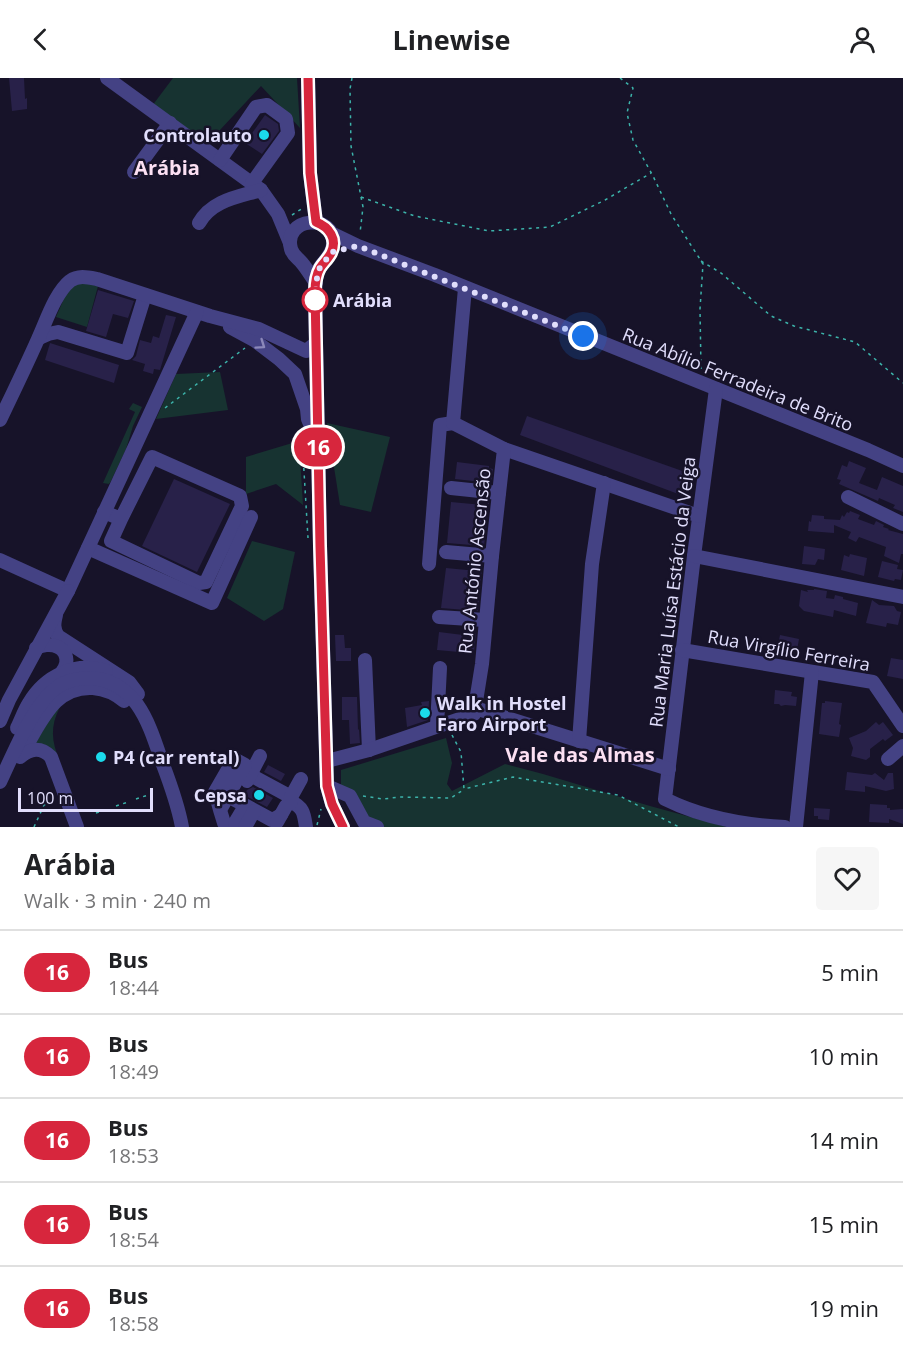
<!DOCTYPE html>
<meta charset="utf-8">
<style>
body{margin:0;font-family:"Open Sans",sans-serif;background:#f6f6f6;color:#202124;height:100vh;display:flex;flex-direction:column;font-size:22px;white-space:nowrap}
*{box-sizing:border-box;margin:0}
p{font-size:20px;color:#757577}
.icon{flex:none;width:33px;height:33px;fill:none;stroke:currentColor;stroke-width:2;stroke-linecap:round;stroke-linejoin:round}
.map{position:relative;height:749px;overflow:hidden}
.drawer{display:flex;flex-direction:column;background:#fff;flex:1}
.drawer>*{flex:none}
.badge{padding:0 12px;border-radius:20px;font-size:21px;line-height:39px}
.scale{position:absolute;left:18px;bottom:15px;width:135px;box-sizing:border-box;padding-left:6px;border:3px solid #e1defc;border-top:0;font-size:16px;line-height:21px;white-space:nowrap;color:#e1defc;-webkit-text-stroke:4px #171329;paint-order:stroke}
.you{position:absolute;width:30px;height:30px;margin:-15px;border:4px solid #fff;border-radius:50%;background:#1a73e8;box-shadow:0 0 0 9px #1a73e833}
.map>.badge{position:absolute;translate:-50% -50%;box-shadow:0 0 0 3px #fff}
.round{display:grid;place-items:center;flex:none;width:63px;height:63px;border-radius:6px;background:#f6f6f6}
.summary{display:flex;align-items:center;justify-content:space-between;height:102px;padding:0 24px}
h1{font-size:28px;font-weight:700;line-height:45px}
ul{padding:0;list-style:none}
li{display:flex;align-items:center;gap:18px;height:84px;padding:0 24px;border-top:2px solid #e0e0e0}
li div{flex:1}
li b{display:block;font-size:22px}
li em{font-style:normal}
li .badge{min-width:66px;font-weight:700;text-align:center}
header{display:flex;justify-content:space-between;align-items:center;height:78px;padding:0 24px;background:#fff;font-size:27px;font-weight:700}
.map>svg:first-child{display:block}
.green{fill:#173331}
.building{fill:#282149}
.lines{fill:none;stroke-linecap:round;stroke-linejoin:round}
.path{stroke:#3cb3aa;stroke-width:1.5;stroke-dasharray:3 4.5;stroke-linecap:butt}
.minor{stroke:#444284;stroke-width:14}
.oneway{stroke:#8b88ba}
.line-casing{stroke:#fff;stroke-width:14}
.line{stroke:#d7263d;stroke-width:9}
.walk{stroke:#e1defc;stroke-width:6;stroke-dasharray:0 10.8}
.poi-dot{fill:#1bdaeb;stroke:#171329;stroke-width:2}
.stop-dot{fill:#fff;stroke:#d7263d;stroke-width:3}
.labels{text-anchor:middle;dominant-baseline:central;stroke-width:5;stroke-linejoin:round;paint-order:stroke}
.poi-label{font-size:18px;font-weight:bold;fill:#e1defc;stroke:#171329;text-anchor:end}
.stop-label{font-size:18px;font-weight:bold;fill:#e1defc;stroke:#171329;text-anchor:start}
.street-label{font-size:18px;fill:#e1defc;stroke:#171329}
.neighbourhood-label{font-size:20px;font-weight:bold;fill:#fce0f3;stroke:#171329}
</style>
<header><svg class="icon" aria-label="back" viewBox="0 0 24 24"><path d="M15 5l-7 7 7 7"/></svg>Linewise<svg class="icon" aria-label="person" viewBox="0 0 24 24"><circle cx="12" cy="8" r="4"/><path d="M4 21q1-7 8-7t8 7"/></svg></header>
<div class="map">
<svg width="903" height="749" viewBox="0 0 903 749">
<rect width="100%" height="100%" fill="#171329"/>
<g class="green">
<polygon points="173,0 297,0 300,50 261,8 206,67 152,28"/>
<polygon points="86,205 98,208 87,249 56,239 66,216 75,206"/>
<polygon points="220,294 228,332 156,341 176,296"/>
<polygon points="133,325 142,329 133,348 126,371 111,403 109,406 103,405 135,334 129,331"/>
<polygon points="327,345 390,359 371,434 340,427"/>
<polygon points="299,363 303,427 276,406 246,416 246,379"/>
<polygon points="252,463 295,474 283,531 264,543 227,520"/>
<path d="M63,624C52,641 50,657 57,676C51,669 44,665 35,666L54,634Z"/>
<polygon points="446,660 452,685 447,706 452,713 505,686 543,696 650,728 727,749 377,749 341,714 341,692"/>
</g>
<g class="building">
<polygon points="9,0 24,0 25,21 27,20 27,31 12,33"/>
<polygon points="265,37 278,46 279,53 262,76 245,65"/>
<polygon points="98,212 134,223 128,240 113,236 106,259 86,253"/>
<polygon points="166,237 176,239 160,292 154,291 153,296 143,293 145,286 132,282 136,278 140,262 151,265 153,258 159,260"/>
<polygon points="50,265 119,287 114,305 45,282"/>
<polygon points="527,338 688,395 681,417 520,357"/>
<polygon points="849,383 866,390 859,405 877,412 882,399 903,408 903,434 893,430 895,427 879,420 878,423 839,406 841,402 837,401 842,387 847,389"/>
<polygon points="457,384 489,388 489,390 493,391 491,405 455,401"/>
<polygon points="174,401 230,426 197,494 142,468"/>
<polygon points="451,424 483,427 483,424 489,425 484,468 447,465"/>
<polygon points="850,433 860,437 858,441 874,447 876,443 884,447 883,449 889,451 888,452 903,456 903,476 901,476 899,485 884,478 886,469 859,459 856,464 848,460 851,454 834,447 834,455 808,453 809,443 811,444 812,437 824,438 824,441 840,442 842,437 844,439 847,434 849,435"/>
<polygon points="804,468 825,471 824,482 818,481 815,487 802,486"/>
<polygon points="850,476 867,480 864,498 841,492 844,477 849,479"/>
<polygon points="882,483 898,487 897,491 903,492 901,502 895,501 894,503 878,499"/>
<polygon points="446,490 477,493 478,490 482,491 478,533 441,530"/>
<polygon points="814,511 827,513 826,520 834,521 835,517 843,519 843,521 858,525 856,538 834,532 833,539 804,533 799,528 801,512 808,514 807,512 814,512"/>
<polygon points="872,522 879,527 894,528 897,533 901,534 898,547 887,545 886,549 866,545"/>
<polygon points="439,554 471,558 471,555 476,555 474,574 470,573 470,575 437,572"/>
<polygon points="335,557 344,557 345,570 351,570 351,583 336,583"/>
<polygon points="780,557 799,561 797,572 787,570 787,574 777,572"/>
<polygon points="891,580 903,582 903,601 887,598"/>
<polygon points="775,612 792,614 791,618 797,619 796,628 785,627 781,628 779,626 774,626"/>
<polygon points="342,619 357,619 358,652 359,651 360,665 350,666 349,642 342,642"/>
<polygon points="429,623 428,642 407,649 405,630 422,627 421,624"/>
<polygon points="825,623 842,625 839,646 841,647 839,659 819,656 822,625 825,625"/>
<polygon points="876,644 879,647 883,644 893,657 885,663 883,661 870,671 870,679 866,682 851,678 853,670 849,660 866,653"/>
<polygon points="268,687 285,696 281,703 264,694"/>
<polygon points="847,694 872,697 875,695 884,702 888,695 893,695 894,711 886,713 865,708 865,714 845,712"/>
<polygon points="253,709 273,720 267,729 244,717 247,712"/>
<polygon points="870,726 887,727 887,730 890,730 890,732 903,731 903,746 889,741 889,745 869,744"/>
<polygon points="814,730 830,731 829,742 818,741 818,738 814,738"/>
</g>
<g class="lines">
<g class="path">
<polyline points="352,0 350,11 351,68 363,129 360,155"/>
<polyline points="620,0 633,10 627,35 633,62 653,98 671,136 703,186 700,231 701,291"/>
<polyline points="361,119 415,138 489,153 550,149 605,122 651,95"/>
<polyline points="292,137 303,130"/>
<polyline points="701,183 721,195 771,238 794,248 855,264 903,305"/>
<polyline points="165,330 245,270"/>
<polyline points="302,360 308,460"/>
<polyline points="452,657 461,674 464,711 513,699 618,717 679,749"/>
<polyline points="363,718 383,721 400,719 451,720 463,712"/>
<polyline points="136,721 148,717"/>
<polyline points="116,728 128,724"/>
<polyline points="96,735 109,731"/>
<polyline points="317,747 321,731"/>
<polyline points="34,749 44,727 54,723"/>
</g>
<g class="minor">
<polyline points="107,0 261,112 278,136 290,165"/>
<polyline points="308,0 310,95 316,144"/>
<polyline points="220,82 256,29 267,27 286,41 288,55 252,105"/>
<polyline points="134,94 170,45"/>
<path d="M199,145C212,122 238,119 261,112"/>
<polyline points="331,155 358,168 435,197 868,372 903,388"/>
<path d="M316,205C311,198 307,191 302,185C298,180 293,178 291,171C282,139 336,134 333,167C332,178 323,183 319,191C316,198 315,207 315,214L320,468L327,708L332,726L343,749"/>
<polyline points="230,249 254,262 279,281 295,296 307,331 308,341 315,358"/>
<polyline points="39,260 48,256 58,254 127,275 145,217"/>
<path d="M716,311L694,478L665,721C701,739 744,747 785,749"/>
<path d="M0,342C13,315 26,288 38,261C46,244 55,215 70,203C78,197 87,199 97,201L210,238L259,251L306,273L316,265"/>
<polyline points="504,371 699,438"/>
<polyline points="451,410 499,415"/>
<polyline points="848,419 903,446"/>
<polyline points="104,434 121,441 152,379 240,418 242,428 206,504 199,505 111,463 121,441"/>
<polyline points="88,470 212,525 251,439"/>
<polyline points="446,474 492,478"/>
<polyline points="694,478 903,519"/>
<polyline points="0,482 68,513 197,234"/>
<polyline points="429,486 440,347 453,345"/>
<path d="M56,537C54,545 53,551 58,558L129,604L138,616"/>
<polyline points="439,539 485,542"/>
<path d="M36,570C38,569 45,567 47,567C64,566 72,581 62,594"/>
<polyline points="682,572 873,604 903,648"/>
<polyline points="365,582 369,672"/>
<polyline points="475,630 669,691"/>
<polyline points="0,643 9,622 68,513"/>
<polyline points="437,648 440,590"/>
<path d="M17,650C21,642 24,633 29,625C45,598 75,583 106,593"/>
<polyline points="579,663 592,486 604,405"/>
<path d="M28,665C44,638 57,608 93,610C104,611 116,616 124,623"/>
<path d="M20,679C31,670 41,669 51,679L77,749"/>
<polyline points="888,681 903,668"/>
<polyline points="327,683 369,672 474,636 482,586 492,478 504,371 453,345 465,210"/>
<polyline points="243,693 291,719"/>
<polyline points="247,703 260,678"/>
<path d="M0,704C13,677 32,628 56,610C65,603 79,600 90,600C137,603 149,646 162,684C170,705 178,727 182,749"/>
<polyline points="327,708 350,718 364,744 377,749"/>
<polyline points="228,718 272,742 281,737"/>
<path d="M291,724C304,729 304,737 306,749"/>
<polyline points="220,732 215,714 234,681 245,687 220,732 224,745"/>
<polyline points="277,744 286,728 291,724 291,719 301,701"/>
<polyline points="235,749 236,743 245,728"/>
<polyline points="245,749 254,733"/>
<polyline points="796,749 812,594"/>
</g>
</g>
<defs><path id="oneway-chevron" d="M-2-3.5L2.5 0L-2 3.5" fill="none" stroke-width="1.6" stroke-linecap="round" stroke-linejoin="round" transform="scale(1.5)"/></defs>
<use class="oneway" href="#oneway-chevron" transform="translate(261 267) rotate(35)"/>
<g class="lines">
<g class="line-casing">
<path id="line" d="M308,0L310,95L316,144C329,149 338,161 331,175C328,181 323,185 320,190C316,197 315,207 315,214L320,468L327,708L332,726L343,749"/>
</g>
<use href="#line" class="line"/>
<polyline class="walk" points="315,222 316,205 319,191 332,174 358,168 583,258"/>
</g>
<g class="poi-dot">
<circle cx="264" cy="57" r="6"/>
<circle cx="425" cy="635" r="6"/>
<circle cx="101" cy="679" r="6"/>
<circle cx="259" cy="717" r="6"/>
</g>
<circle class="stop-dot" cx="315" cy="222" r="12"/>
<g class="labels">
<g class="poi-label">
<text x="252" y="57">Controlauto</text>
<text x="437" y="625" text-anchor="start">Walk in Hostel<tspan x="437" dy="21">Faro Airport</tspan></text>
<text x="113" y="679" text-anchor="start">P4 (car rental)</text>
<text x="247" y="717">Cepsa</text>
</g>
<g class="stop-label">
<text x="333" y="222">Arábia</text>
</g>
<g class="street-label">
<text transform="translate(738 301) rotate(22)">Rua Abílio Ferradeira de Brito</text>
<text transform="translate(474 483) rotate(-84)">Rua António Ascensão</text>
<text transform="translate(672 514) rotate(-83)">Rua Maria Luísa Estácio da Veiga</text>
<text transform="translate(789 572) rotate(10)">Rua Virgílio Ferreira</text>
</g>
<g class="neighbourhood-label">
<text x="167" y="89">Arábia</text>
<text x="580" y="676">Vale das Almas</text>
</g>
</g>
</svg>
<div class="scale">100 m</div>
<div class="you" style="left:583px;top:258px"></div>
<b class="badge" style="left:318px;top:369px;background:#d7263d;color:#fff">16</b>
</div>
<section class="drawer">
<div class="summary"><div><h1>Arábia</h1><p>Walk · 3 min · 240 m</p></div><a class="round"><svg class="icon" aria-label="heart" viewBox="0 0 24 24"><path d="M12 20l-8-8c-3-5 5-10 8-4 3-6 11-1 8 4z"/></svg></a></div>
<ul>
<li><span class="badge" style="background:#d7263d;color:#fff">16</span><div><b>Bus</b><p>18:44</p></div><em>5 min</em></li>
<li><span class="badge" style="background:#d7263d;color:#fff">16</span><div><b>Bus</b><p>18:49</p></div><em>10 min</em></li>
<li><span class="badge" style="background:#d7263d;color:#fff">16</span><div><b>Bus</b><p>18:53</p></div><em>14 min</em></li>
<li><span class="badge" style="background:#d7263d;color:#fff">16</span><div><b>Bus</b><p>18:54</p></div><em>15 min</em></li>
<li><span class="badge" style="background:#d7263d;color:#fff">16</span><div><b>Bus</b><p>18:58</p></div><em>19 min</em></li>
</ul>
</section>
